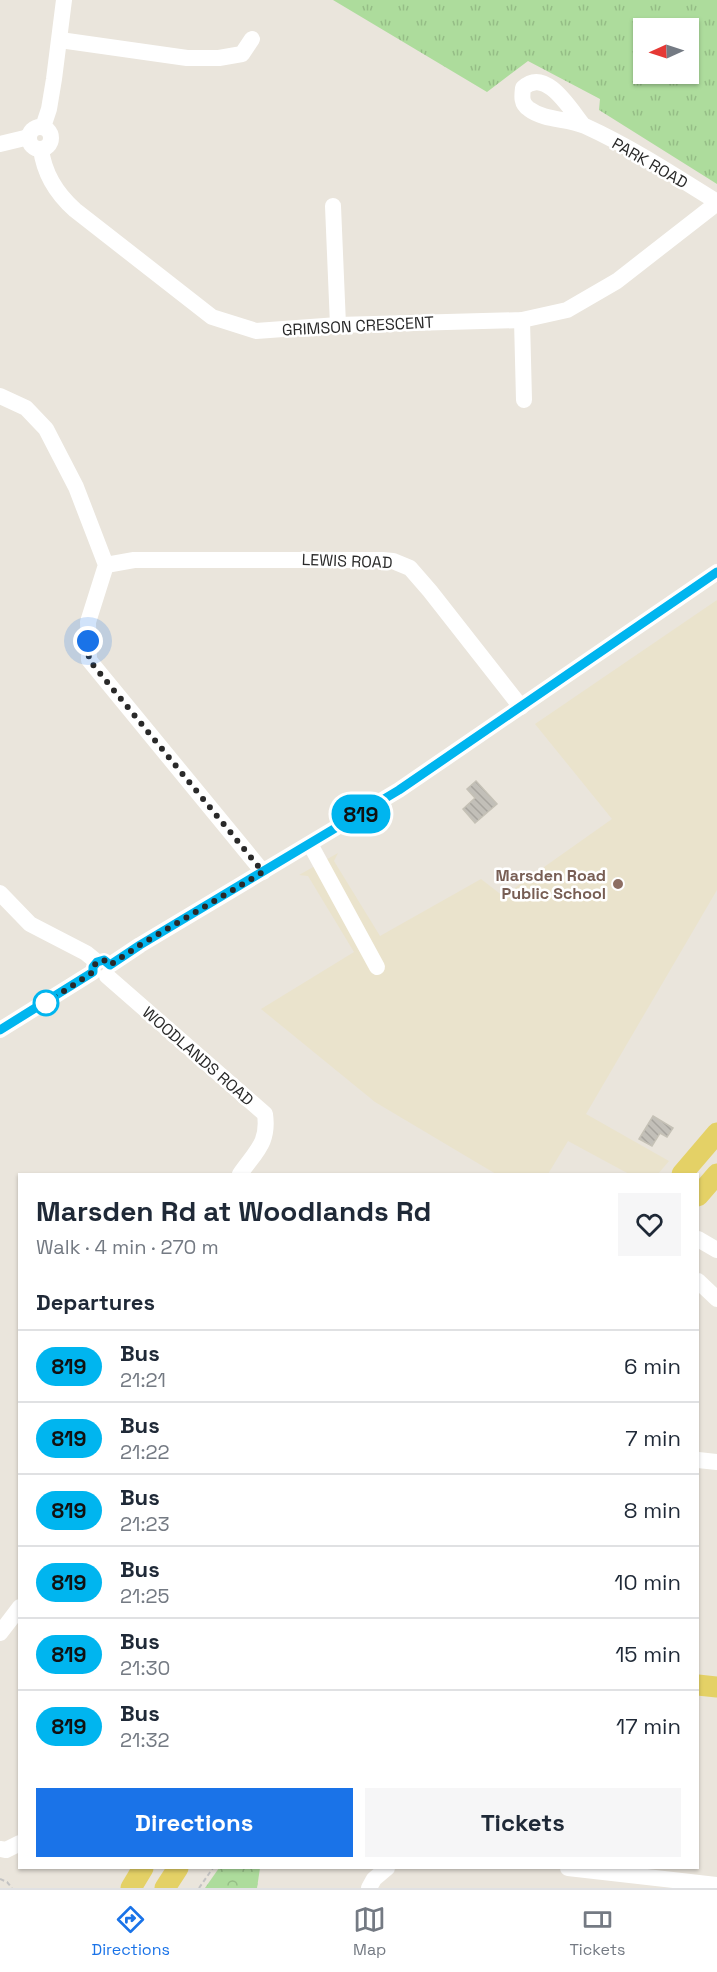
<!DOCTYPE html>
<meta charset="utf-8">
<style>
body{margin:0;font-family:"Space Grotesk",sans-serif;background:#f6f6f7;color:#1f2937;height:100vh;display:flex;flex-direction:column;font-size:22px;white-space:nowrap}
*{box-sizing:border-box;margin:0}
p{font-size:20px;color:#747a83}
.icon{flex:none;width:33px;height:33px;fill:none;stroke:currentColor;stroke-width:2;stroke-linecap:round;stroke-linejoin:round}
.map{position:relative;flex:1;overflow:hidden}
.sheet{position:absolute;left:18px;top:1173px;width:681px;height:696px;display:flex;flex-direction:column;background:#fff;border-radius:0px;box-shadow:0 2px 4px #0004}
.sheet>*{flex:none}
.badge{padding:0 12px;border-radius:20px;font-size:21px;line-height:39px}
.needle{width:39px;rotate:267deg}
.controls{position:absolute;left:633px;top:18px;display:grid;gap:12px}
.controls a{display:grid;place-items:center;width:66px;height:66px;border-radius:0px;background:#fff;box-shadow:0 2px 4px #0004;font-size:30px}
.you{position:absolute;width:30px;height:30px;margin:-15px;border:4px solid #fff;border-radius:50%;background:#1a73e8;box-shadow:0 0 0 9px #1a73e833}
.map>.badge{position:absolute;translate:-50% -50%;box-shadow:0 0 0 3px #fff}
h2{padding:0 18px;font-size:22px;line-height:54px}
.round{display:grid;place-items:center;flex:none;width:63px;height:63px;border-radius:0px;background:#f6f6f7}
.headline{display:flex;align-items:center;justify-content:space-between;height:102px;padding:0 18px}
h1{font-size:28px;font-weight:700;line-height:45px}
.cta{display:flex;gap:12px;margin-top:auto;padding:12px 18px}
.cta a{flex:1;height:69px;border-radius:0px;background:#1a73e8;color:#fff;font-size:24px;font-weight:700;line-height:69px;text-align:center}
.cta a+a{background:#f6f6f7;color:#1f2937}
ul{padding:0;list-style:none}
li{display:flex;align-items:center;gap:18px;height:72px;padding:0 18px;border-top:2px solid #e0e1e3}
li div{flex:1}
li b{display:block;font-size:22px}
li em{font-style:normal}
li .badge{min-width:66px;font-weight:700;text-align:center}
.menu{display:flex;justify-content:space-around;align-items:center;height:84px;border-top:2px solid #e0e1e3;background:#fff;font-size:16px;color:#747a83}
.menu a{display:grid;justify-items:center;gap:3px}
.menu .selected{color:#1a73e8}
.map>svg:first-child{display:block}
.education{fill:#eae3cc}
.grass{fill:url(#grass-tufts);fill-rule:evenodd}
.park{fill:url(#park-crowns)}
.building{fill:url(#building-back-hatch);stroke:#c5c1b6;stroke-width:1.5}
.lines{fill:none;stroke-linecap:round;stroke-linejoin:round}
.path{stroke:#c3c3c3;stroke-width:2;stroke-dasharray:4.5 3;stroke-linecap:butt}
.minor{stroke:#fff;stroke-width:16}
.major{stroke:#e4d166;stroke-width:21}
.line-casing{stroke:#fff;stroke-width:14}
.line{stroke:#00b5ef;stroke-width:9}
.walk{stroke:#292929;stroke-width:6;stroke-dasharray:0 10.8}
.education-dot{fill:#8d6e63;stroke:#fff;stroke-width:2}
.stop-dot{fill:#fff;stroke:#00b5ef;stroke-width:3}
.labels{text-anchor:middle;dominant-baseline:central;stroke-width:5;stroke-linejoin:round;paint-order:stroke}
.street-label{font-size:16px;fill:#292929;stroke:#fff}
.education-label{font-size:16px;font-weight:bold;fill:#785e54;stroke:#fff;text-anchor:end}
</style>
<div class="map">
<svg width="717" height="1888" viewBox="0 0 717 1888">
<defs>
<pattern id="grass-tufts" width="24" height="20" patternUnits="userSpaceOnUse" patternTransform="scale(1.5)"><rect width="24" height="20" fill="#addc9c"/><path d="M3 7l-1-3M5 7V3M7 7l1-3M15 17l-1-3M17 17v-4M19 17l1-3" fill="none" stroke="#95bd86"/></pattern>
<pattern id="park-crowns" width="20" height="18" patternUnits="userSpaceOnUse" patternTransform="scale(1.5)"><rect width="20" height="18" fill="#addc9c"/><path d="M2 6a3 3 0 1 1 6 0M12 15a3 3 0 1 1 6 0" fill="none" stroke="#95bd86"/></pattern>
<pattern id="building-back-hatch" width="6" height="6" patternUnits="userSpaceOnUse" patternTransform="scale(1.5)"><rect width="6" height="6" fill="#c2bfb8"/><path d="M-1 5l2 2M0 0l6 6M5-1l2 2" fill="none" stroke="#a7a49e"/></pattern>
</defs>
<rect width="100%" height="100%" fill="#eae5dc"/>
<polygon class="education" points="717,600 717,890 586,1114 669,1161 658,1174 629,1174 568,1141 548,1174 496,1174 375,1102 261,1009 354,952 308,876 299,875 338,853 334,861 380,936 481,879 503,896 612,819 535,724"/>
<path class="grass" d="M333,0H717V184L599,110L600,99L528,61L487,92ZM644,28H688V74H644Z"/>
<polygon class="park" points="219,1868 260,1868 257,1888 205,1888"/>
<g class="building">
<polygon points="476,781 497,804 475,823 463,809 475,798 467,789"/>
<polygon points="653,1116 673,1128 667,1137 660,1133 652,1146 639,1139"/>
</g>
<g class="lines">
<g class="path">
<polyline points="0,1879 7,1882 12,1888"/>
<polyline points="199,1888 213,1868"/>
</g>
<g class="minor">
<polyline points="60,40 187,58 219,58 242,54 252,39"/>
<path d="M583,125C570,109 546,67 523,88C522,96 521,104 529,109C545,121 567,118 585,126C631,147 674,175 717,202"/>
<circle cx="40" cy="138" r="11"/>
<polyline points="43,127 49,109 54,79 64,0"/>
<polyline points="0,144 29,137"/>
<path d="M41,149C44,173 57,194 75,210L212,317L256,331L338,325L522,320L567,310L617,281L717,203"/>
<polyline points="333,206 338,325"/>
<polyline points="522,320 524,400"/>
<polyline points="0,396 26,408 46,429 76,487 106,565 88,622 89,660 263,872"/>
<polyline points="106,565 134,560 383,560 393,561 410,568 430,591 521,707"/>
<polyline points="310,844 377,967"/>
<polyline points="0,893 30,924 86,953 97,962"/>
<polyline points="110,965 140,945 399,790 717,572"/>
<path d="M107,976L265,1114C269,1143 256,1151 240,1174"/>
<polyline points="0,1030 93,972"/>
<polyline points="698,1239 717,1250"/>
<polyline points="698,1281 717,1299"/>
<polyline points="698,1460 717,1462"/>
<polyline points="0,1633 20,1607"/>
<polyline points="0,1849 6,1850 20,1843"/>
<polyline points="568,1868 717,1885"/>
<polyline points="369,1888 374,1879 387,1868"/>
</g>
<g class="major">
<polyline points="682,1174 717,1133"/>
<polyline points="698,1196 717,1174"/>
<polyline points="698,1685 717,1687"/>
<polyline points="131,1888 143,1868"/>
<polyline points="165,1888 178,1868"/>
</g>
</g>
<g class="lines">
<g class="line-casing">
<polyline id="line" points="0,1030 93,972 93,967 97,962 104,960 110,965 140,945 399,790 717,572"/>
</g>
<use href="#line" class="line"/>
<polyline class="walk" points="46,1003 93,972 93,967 97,962 104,960 110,965 140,945 263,872 89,660 88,641"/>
</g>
<circle class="education-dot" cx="618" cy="884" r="6"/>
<circle class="stop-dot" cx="46" cy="1003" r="12"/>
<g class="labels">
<g class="street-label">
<text transform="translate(650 163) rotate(30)">PARK ROAD</text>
<text transform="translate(358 326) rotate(-3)">GRIMSON CRESCENT</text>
<text transform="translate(347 561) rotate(2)">LEWIS ROAD</text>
<text transform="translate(198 1056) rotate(41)">WOODLANDS ROAD</text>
</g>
<g class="education-label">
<text x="606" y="875">Marsden Road<tspan x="606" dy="18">Public School</tspan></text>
</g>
</g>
</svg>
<div class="controls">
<a><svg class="needle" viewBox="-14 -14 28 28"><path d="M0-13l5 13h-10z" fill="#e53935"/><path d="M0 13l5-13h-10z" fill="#747a83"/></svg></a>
</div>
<div class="you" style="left:88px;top:641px"></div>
<b class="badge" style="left:361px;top:814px;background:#00b5ef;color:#111">819</b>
<section class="sheet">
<div class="headline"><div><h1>Marsden Rd at Woodlands Rd</h1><p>Walk · 4 min · 270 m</p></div><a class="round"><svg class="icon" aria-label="heart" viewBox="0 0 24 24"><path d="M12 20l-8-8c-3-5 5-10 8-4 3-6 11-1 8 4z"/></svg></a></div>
<h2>Departures</h2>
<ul>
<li><span class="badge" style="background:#00b5ef;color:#111">819</span><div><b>Bus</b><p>21:21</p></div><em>6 min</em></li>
<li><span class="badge" style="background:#00b5ef;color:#111">819</span><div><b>Bus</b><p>21:22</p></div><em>7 min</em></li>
<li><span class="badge" style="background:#00b5ef;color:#111">819</span><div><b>Bus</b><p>21:23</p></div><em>8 min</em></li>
<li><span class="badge" style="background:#00b5ef;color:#111">819</span><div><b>Bus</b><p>21:25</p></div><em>10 min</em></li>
<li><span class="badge" style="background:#00b5ef;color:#111">819</span><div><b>Bus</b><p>21:30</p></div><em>15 min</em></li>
<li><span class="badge" style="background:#00b5ef;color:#111">819</span><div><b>Bus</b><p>21:32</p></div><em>17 min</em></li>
</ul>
<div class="cta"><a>Directions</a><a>Tickets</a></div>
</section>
</div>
<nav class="menu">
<a class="selected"><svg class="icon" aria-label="directions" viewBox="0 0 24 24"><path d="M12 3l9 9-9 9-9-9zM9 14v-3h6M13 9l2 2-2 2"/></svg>Directions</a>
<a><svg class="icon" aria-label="map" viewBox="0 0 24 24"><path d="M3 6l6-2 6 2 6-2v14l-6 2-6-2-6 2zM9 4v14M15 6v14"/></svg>Map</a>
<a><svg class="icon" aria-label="tickets" viewBox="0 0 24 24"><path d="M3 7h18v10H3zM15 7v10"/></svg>Tickets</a>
</nav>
